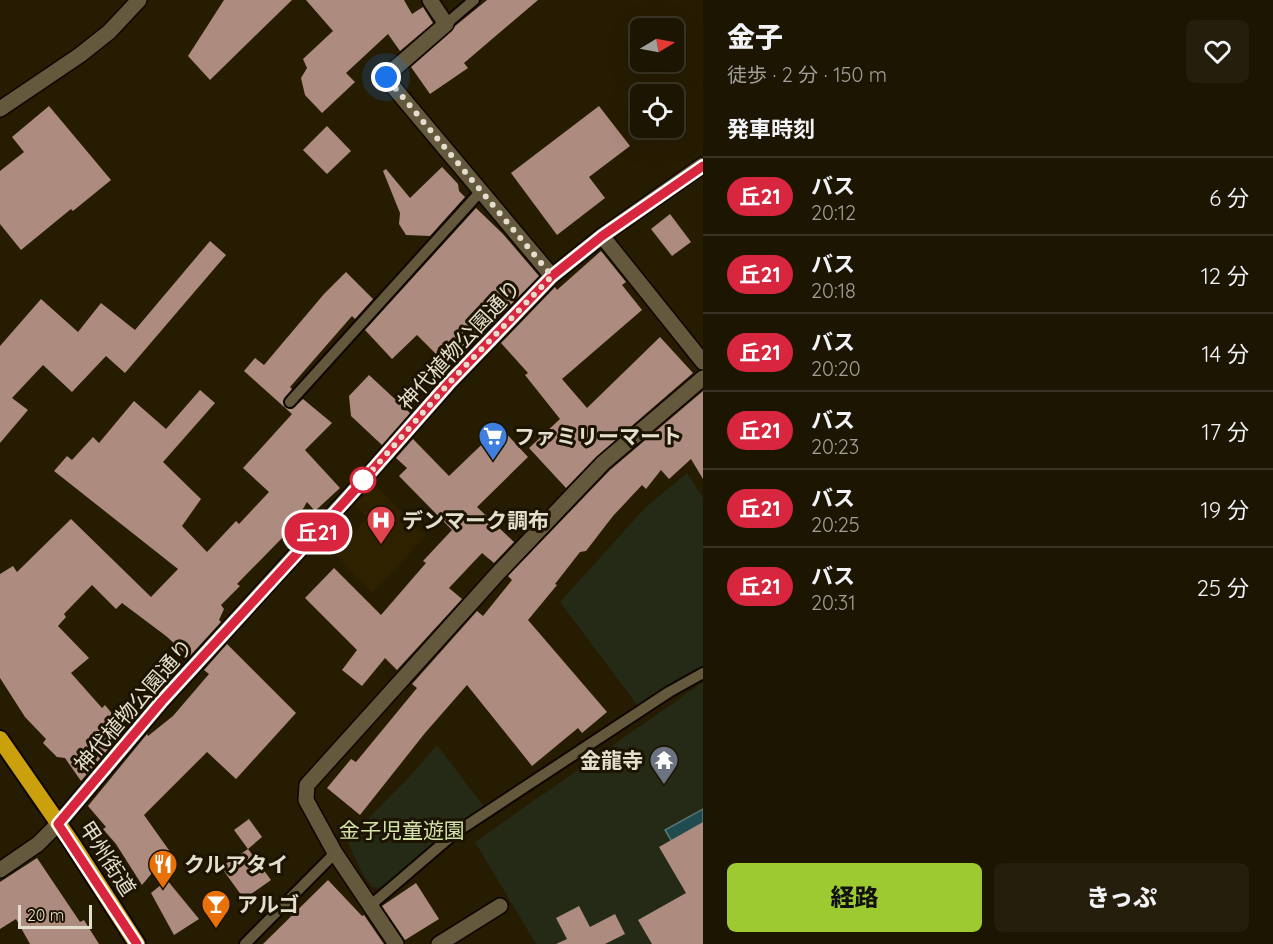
<!DOCTYPE html>
<html lang="ja">
<meta charset="utf-8">
<style>
body{margin:0;font-family:Quicksand,"Noto Sans JP",sans-serif;background:#251e0c;color:#f1f3f6;height:100vh;display:flex;flex-direction:column;font-size:22px;white-space:nowrap}
*{box-sizing:border-box;margin:0}
p{font-size:20px;color:#a09f99}
.icon{flex:none;width:33px;height:33px;fill:none;stroke:currentColor;stroke-width:2;stroke-linecap:round;stroke-linejoin:round}
.map{position:relative;flex:1;overflow:hidden}
.sheet{display:flex;flex-direction:column;background:#1c1502;width:570px}
.sheet>*{flex:none}
.badge{padding:0 12px;border-radius:20px;font-size:21px;line-height:39px}
.needle{width:39px;rotate:80deg}
.controls{position:absolute;left:630px;top:18px;display:grid;gap:12px}
.controls a{display:grid;place-items:center;width:54px;height:54px;border-radius:9px;background:#1c1502;box-shadow:0 6px 24px #0002,0 0 0 2px #3a3424;font-size:30px}
.scale{position:absolute;left:18px;bottom:15px;width:74px;box-sizing:border-box;padding-left:6px;border:3px solid #e4dece;border-top:0;font-size:16px;line-height:21px;white-space:nowrap;color:#e4dece;-webkit-text-stroke:4px #1c1300;paint-order:stroke}
.you{position:absolute;width:30px;height:30px;margin:-15px;border:4px solid #fff;border-radius:50%;background:#1a73e8;box-shadow:0 0 0 9px #1a73e833}
.map>.badge{position:absolute;translate:-50% -50%;box-shadow:0 0 0 3px #fff}
h2{padding:0 24px;font-size:22px;line-height:54px}
.round{display:grid;place-items:center;flex:none;width:63px;height:63px;border-radius:9px;background:#251e0c}
.headline{display:flex;align-items:center;justify-content:space-between;height:102px;padding:0 24px}
h1{font-size:28px;font-weight:800;line-height:45px}
.action{display:flex;gap:12px;margin-top:auto;padding:12px 24px}
.action a{flex:1;height:69px;border-radius:9px;background:#9dca30;color:#111;font-size:24px;font-weight:800;line-height:69px;text-align:center}
.action a+a{background:#251e0c;color:#f1f3f6}
ul{padding:0;list-style:none}
li{display:flex;align-items:center;gap:18px;height:78px;padding:0 24px;border-top:2px solid #3a3424}
li div{flex:1}
li b{display:block;font-size:22px}
li em{font-style:normal}
li .badge{min-width:66px;font-weight:700;text-align:center}
main{display:flex;flex:1;min-height:0}
.map>svg:first-child{display:block}
.built{fill:#2d2100}
.green{fill:#242a15}
.water{fill:#204b50;stroke:#5b7776;stroke-width:1.5}
.building{fill:#ad8b7f}
.lines{fill:none;stroke-linecap:round;stroke-linejoin:round}
.service-casing{stroke:#0f0600;stroke-width:14}
.minor-casing{stroke:#0f0600;stroke-width:18}
.tertiary-casing{stroke:#0f0600;stroke-width:18}
.trunk-casing{stroke:#0f0600;stroke-width:20}
.service{stroke:#64593c;stroke-width:10}
.minor{stroke:#64593c;stroke-width:15}
.tertiary{stroke:#64593c;stroke-width:15}
.trunk{stroke:#caa00d;stroke-width:16}
.line-casing{stroke:#fff;stroke-width:14}
.line{stroke:#d7263d;stroke-width:9}
.walk{stroke:#e4dece;stroke-width:6;stroke-dasharray:0 10.8}
.stop-dot{fill:#fff;stroke:#d7263d;stroke-width:3}
.labels{text-anchor:middle;dominant-baseline:central;stroke-width:6;stroke-linejoin:round;paint-order:stroke}
.street-label{font-size:21px;fill:#e4dece;stroke:#1c1300}
.poi-label{font-size:21px;font-weight:bold;fill:#e4dece;stroke:#1c1300;text-anchor:start}
.park-label{font-size:21px;fill:#d2e2a8;stroke:#1c1300}
</style>
<main>
<div class="map">
<svg width="703" height="944" viewBox="0 0 703 944">
<rect width="100%" height="100%" fill="#261c02"/>
<polygon class="built" points="375,485 426,536 372,593 335,554 367,518 355,505"/>
<g class="green">
<polygon points="687,473 703,498 703,668 638,706 560,602 645,508"/>
<polygon points="703,682 703,944 536,944 475,842"/>
<polygon points="437,745 484,807 444,834 382,888 372,887 362,873 347,840 412,774"/>
</g>
<polygon class="water" points="703,809 703,838 678,852 665,830"/>
<g class="building">
<polygon points="224,0 292,0 210,80 188,56"/>
<polygon points="306,0 404,0 412,14 423,7 433,23 400,51 388,34 346,73 355,82 322,113 305,95 301,78 307,68 303,59 333,31"/>
<polygon points="487,0 538,0 464,63 468,68 430,94 411,67 452,31 455,26"/>
<polygon points="49,106 111,180 73,211 71,209 21,250 0,224 0,171 24,152 12,137"/>
<polygon points="599,106 630,146 589,177 605,198 557,235 511,173"/>
<polygon points="327,126 351,151 327,174 303,150"/>
<polygon points="442,167 458,184 459,191 465,197 430,236 406,235 399,224 400,213 383,171 386,169 410,198"/>
<polygon points="476,208 503,234 539,276 488,328 485,325 446,364 417,335 392,359 365,330"/>
<polygon points="670,214 691,242 672,256 651,229"/>
<polygon points="210,241 226,255 125,373 106,356 72,392 43,365 12,398 28,410 0,443 0,346 41,299 78,332 101,303 135,330"/>
<polygon points="601,251 626,282 622,285 642,310 562,379 587,408 660,337 693,373 597,456 566,488 529,448 560,419 525,375 528,373 501,343 555,287 557,290"/>
<polygon points="346,272 373,299 355,319 352,316 290,387 292,389 283,401 285,407 292,409 303,399 332,423 305,450 340,488 315,511 307,502 286,538 284,536 237,584 240,586 221,605 224,609 219,620 221,622 189,657 166,636 122,603 116,609 92,585 64,614 66,617 58,626 89,658 71,673 102,708 105,705 114,716 122,707 133,720 81,781 65,758 57,757 43,743 46,739 25,717 0,678 0,574 13,566 17,572 71,519 151,597 178,569 54,471 67,456 72,460 93,437 99,443 134,401 166,429 200,390 215,403 163,462 201,499 182,526 207,552 236,521 239,524 269,492 243,468 292,414 244,371 255,358 264,365 324,294"/>
<polygon points="369,375 410,413 382,445 351,416 349,396"/>
<polygon points="703,391 703,479 691,459 669,479 661,470 646,489 642,485 613,516 586,551 580,552 555,584 557,585 528,620 607,712 582,733 578,728 532,766 467,685 425,733 360,815 327,788 351,759 356,762 417,688 412,684 477,611 483,616 512,580 508,576 610,470"/>
<polygon points="500,427 528,457 477,507 514,542 494,563 482,553 449,588 462,599 397,670 385,658 362,686 342,670 357,650 305,598 334,568 381,615 426,563 423,561 452,530 399,476 407,468 396,458 413,439 449,476"/>
<polygon points="227,644 296,713 236,779 207,752 144,815 171,853 155,864 157,867 142,885 116,844 103,829 106,827 88,806 147,734 148,736 173,716 209,674 204,670"/>
<polygon points="249,819 262,837 248,849 234,830"/>
<polygon points="703,822 703,944 652,944 638,920 686,893 659,847"/>
<polygon points="248,849 271,880 244,899 221,867"/>
<polygon points="37,858 80,922 84,920 99,944 30,944 16,919 0,929 0,882"/>
<polygon points="167,880 199,919 174,935 151,893"/>
<polygon points="328,880 362,916 364,915 384,944 263,944"/>
<polygon points="416,883 439,919 405,940 382,906"/>
<polygon points="579,906 590,927 615,914 625,934 605,944 556,944 567,939 556,918"/>
</g>
<g class="lines">
<g class="service-casing">
<g id="service">
<polyline points="446,24 474,0"/>
<polyline points="290,402 481,191"/>
<polyline points="371,905 455,833 669,692 703,673"/>
<polyline points="245,944 335,853"/>
</g>
</g>
<g class="minor-casing">
<g id="minor">
<polyline points="430,0 446,24 385,77 552,276"/>
<polyline points="0,109 80,55 109,32 139,0"/>
<polyline points="602,236 703,362"/>
<polyline points="0,870 38,844 58,824"/>
<polyline points="396,944 335,853 306,800 307,785 500,571 603,463 703,378"/>
<polyline points="439,944 500,906"/>
</g>
</g>
<g class="tertiary-casing">
<polyline id="tertiary" points="58,824 162,701 361,483 449,383 552,276 602,236 703,165"/>
</g>
<g class="trunk-casing">
<polyline id="trunk" points="0,739 72,843 137,944"/>
</g>
<use href="#service" class="service"/>
<use href="#minor" class="minor"/>
<use href="#tertiary" class="tertiary"/>
<use href="#trunk" class="trunk"/>
</g>
<g class="lines">
<g class="line-casing">
<polyline id="line" points="137,944 58,824 162,701 346,500 449,383 552,276 602,236 703,166"/>
</g>
<use href="#line" class="line"/>
<polyline class="walk" points="363,480 361,483 449,383 552,276 386,77"/>
</g>
<defs>
<g id="supermarket-pin" transform="scale(1.5)"><path d="M0 17L-7.5 6A9.5 9.5 0 1 1 7.5 6Z" fill="#3f7fe0" stroke="#1c1300"/><path d="M-6-5.5h2.5l.6 2H6L4.5 2H-2.5L-4.4-4H-6ZM-1.5 3.2a1.3 1.3 0 1 0 .1 0ZM3 3.2a1.3 1.3 0 1 0 .1 0Z" fill="#fff"/></g>
<g id="hospital-pin" transform="scale(1.5)"><path d="M0 17L-7.5 6A9.5 9.5 0 1 1 7.5 6Z" fill="#e0444e" stroke="#1c1300"/><path d="M-5-5h3v3.5h4V-5h3V5h-3V1.5h-4V5h-3Z" fill="#fff"/></g>
<g id="temple-pin" transform="scale(1.5)"><path d="M0 17L-7.5 6A9.5 9.5 0 1 1 7.5 6Z" fill="#6b7280" stroke="#1c1300"/><path d="M0-6L5-2H3V0L6.5 2.5H4V6H1.5V3h-3V6H-4V2.5H-6.5L-3 0V-2H-5Z" fill="#fff"/></g>
<g id="restaurant-pin" transform="scale(1.5)"><path d="M0 17L-7.5 6A9.5 9.5 0 1 1 7.5 6Z" fill="#e8710a" stroke="#1c1300"/><path d="M-5-6h1v4h1v-4h1v4h1v-4h1v5L-1.5 .5V6h-2V.5L-5-1ZM5-6V6H3V1.5H1.5Q1.5-4 5-6Z" fill="#fff"/></g>
<g id="bar-pin" transform="scale(1.5)"><path d="M0 17L-7.5 6A9.5 9.5 0 1 1 7.5 6Z" fill="#e8710a" stroke="#1c1300"/><path d="M-6-5H6L.8 .8V4.5H3.5V6h-7V4.5H-.8V.8Z" fill="#fff"/></g>
</defs>
<g fill-rule="evenodd">
<use href="#supermarket-pin" x="493" y="436"/>
<use href="#hospital-pin" x="381" y="520"/>
<use href="#temple-pin" x="664" y="760"/>
<use href="#restaurant-pin" x="163" y="864"/>
<use href="#bar-pin" x="216" y="904"/>
</g>
<circle class="stop-dot" cx="363" cy="480" r="12"/>
<g class="labels">
<g class="street-label">
<text transform="translate(459 344) rotate(-47)">神代植物公園通り</text>
<text transform="translate(133 705) rotate(-49)">神代植物公園通り</text>
<text transform="translate(108 858) rotate(57)">甲州街道</text>
</g>
<g class="poi-label">
<text x="514" y="436">ファミリーマート</text>
<text x="402" y="520">デンマーク調布</text>
<text x="643" y="760" text-anchor="end">金龍寺</text>
<text x="184" y="864">クルアタイ</text>
<text x="237" y="904">アルゴ</text>
</g>
<g class="park-label">
<text x="402" y="830">金子児童遊園</text>
</g>
</g>
</svg>
<div class="controls">
<a><svg class="needle" viewBox="-14 -14 28 28"><path d="M0-13l5 13h-10z" fill="#e53935"/><path d="M0 13l5-13h-10z" fill="#a09f99"/></svg></a>
<a><svg class="icon" aria-label="locate" viewBox="0 0 24 24"><circle cx="12" cy="12" r="6"/><path d="M12 2v4M12 18v4M2 12h4M18 12h4"/></svg></a>
</div>
<div class="scale">20 m</div>
<div class="you" style="left:386px;top:77px"></div>
<b class="badge" style="left:317px;top:532px;background:#d7263d;color:#fff">丘21</b>
</div>
<section class="sheet">
<div class="headline"><div><h1>金子</h1><p>徒歩 · 2 分 · 150 m</p></div><a class="round"><svg class="icon" aria-label="heart" viewBox="0 0 24 24"><path d="M12 20l-8-8c-3-5 5-10 8-4 3-6 11-1 8 4z"/></svg></a></div>
<h2>発車時刻</h2>
<ul>
<li><span class="badge" style="background:#d7263d;color:#fff">丘21</span><div><b>バス</b><p>20:12</p></div><em>6 分</em></li>
<li><span class="badge" style="background:#d7263d;color:#fff">丘21</span><div><b>バス</b><p>20:18</p></div><em>12 分</em></li>
<li><span class="badge" style="background:#d7263d;color:#fff">丘21</span><div><b>バス</b><p>20:20</p></div><em>14 分</em></li>
<li><span class="badge" style="background:#d7263d;color:#fff">丘21</span><div><b>バス</b><p>20:23</p></div><em>17 分</em></li>
<li><span class="badge" style="background:#d7263d;color:#fff">丘21</span><div><b>バス</b><p>20:25</p></div><em>19 分</em></li>
<li><span class="badge" style="background:#d7263d;color:#fff">丘21</span><div><b>バス</b><p>20:31</p></div><em>25 分</em></li>
</ul>
<div class="action"><a>経路</a><a>きっぷ</a></div>
</section>
</main>
